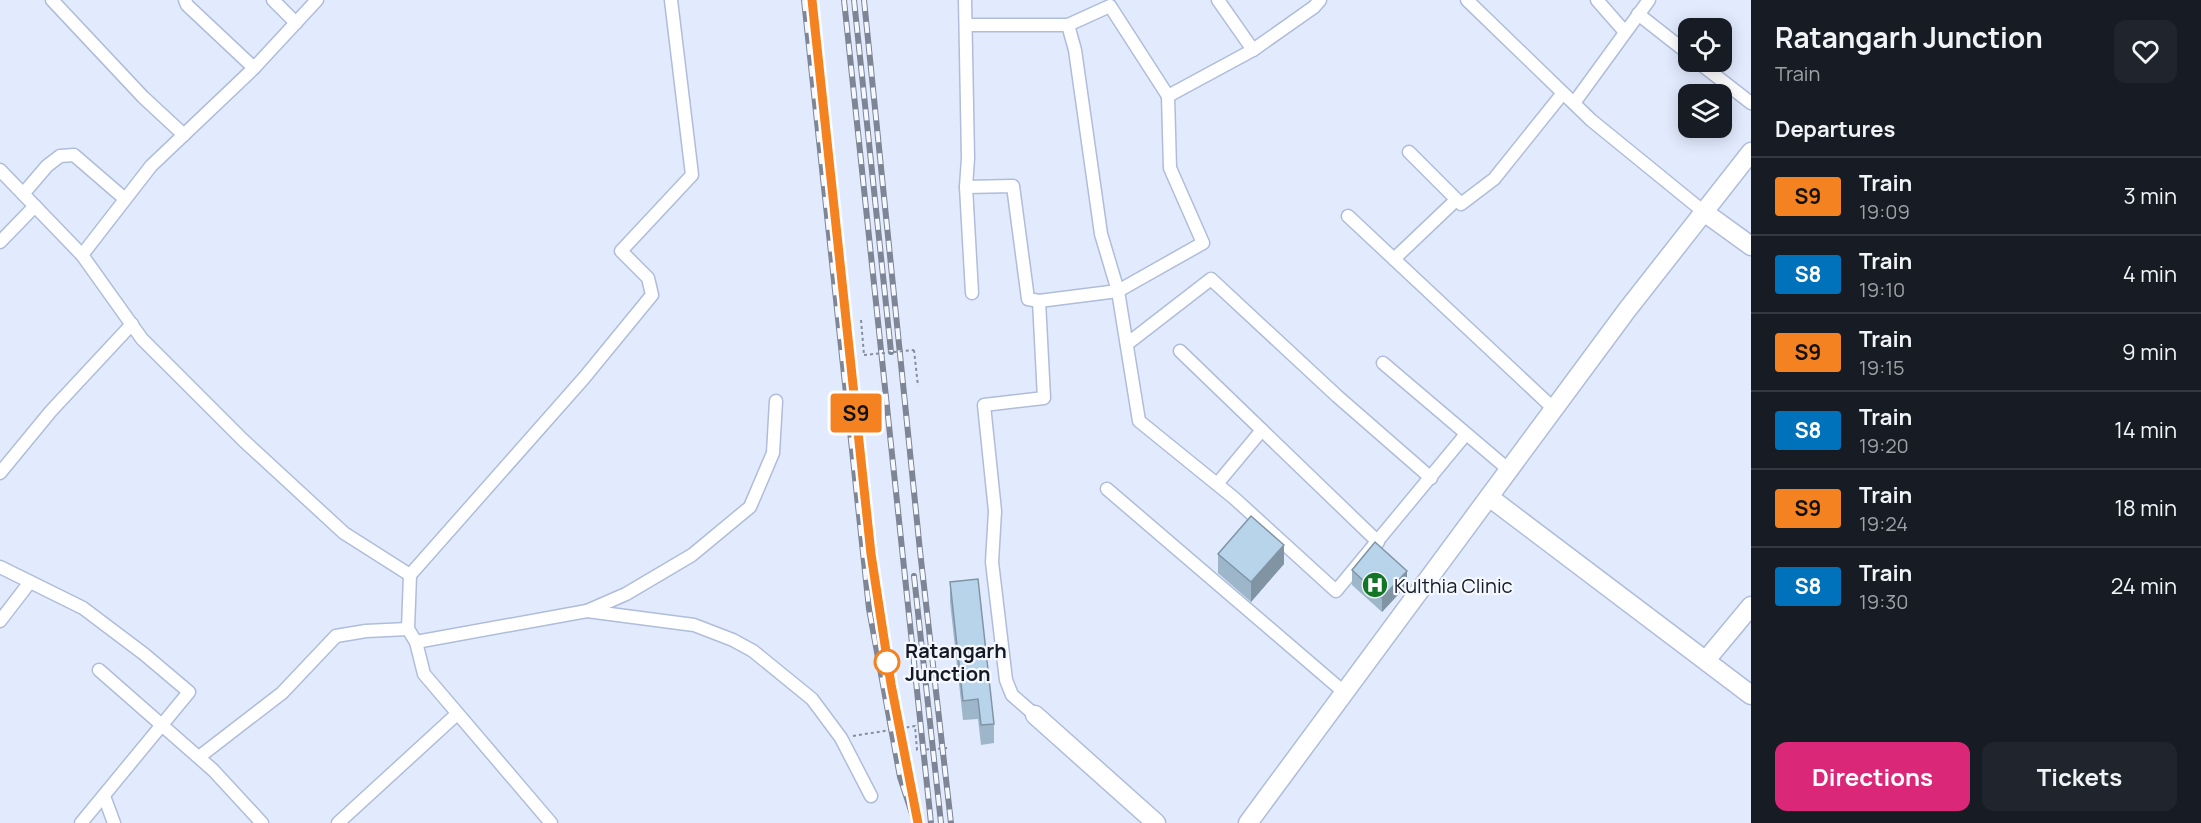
<!DOCTYPE html>
<style>
body{margin:0;font-family:Manrope,sans-serif;background:#20242c;color:#f1f3f6;height:100vh;display:flex;flex-direction:column;font-size:22px;white-space:nowrap}
*{box-sizing:border-box;margin:0}
p{font-size:20px;color:#9ea1a6}
.icon{flex:none;width:33px;height:33px;fill:none;stroke:currentColor;stroke-width:2;stroke-linecap:round;stroke-linejoin:round}
.map{position:relative;flex:1;overflow:hidden}
.sheet{display:flex;flex-direction:column;background:#171b24;width:450px}
.sheet>*{flex:none}
.badge{padding:0 12px;border-radius:4px;font-size:21px;line-height:39px}
.controls{position:absolute;left:1678px;top:18px;display:grid;gap:12px}
.controls a{display:grid;place-items:center;width:54px;height:54px;border-radius:12px;background:#171b24;box-shadow:0 3px 15px #0003;font-size:30px}
.map>.badge{position:absolute;translate:-50% -50%;box-shadow:0 0 0 3px #fff}
h2{padding:0 24px;font-size:22px;line-height:54px}
.round{display:grid;place-items:center;flex:none;width:63px;height:63px;border-radius:12px;background:#20242c}
.overview{display:flex;align-items:center;justify-content:space-between;height:102px;padding:0 24px}
h1{font-size:28px;font-weight:700;line-height:45px}
.action{display:flex;gap:12px;margin-top:auto;padding:12px 24px}
.action a{flex:1;height:69px;border-radius:12px;background:#db2777;color:#fff;font-size:24px;font-weight:700;line-height:69px;text-align:center}
.action a+a{background:#20242c;color:#f1f3f6}
ul{padding:0;list-style:none}
li{display:flex;align-items:center;gap:18px;height:78px;padding:0 24px;border-top:2px solid #363941}
li div{flex:1}
li b{display:block;font-size:22px}
li em{font-style:normal}
li .badge{min-width:66px;font-weight:700;text-align:center}
main{display:flex;flex:1;min-height:0}
.map>svg:first-child{display:block}
.lines{fill:none;stroke-linecap:round;stroke-linejoin:round}
.street-casing{stroke:#afbdda;stroke-width:15}
.secondary-casing{stroke:#afbdda;stroke-width:21}
.path{stroke:#868d9c;stroke-width:2;stroke-dasharray:3 3;stroke-linecap:butt}
.street{stroke:#fff;stroke-width:12}
.secondary{stroke:#fff;stroke-width:18}
.rail-casing{stroke:#7e8594;stroke-width:6}
.rail{stroke:#f5f8ff;stroke-width:4;stroke-dasharray:11;stroke-linecap:butt}
.path-bridge{stroke:#868d9c;stroke-width:2;stroke-dasharray:3 3;stroke-linecap:butt}
.wall{fill:#9db6ca}
.shaded-wall{fill:#8094a4}
.building{fill:#b7d4eb;stroke:#8094a4;stroke-width:1.5}
.line-casing{stroke:#fff;stroke-width:14}
.line{stroke:#f58220;stroke-width:9}
.stop-dot{fill:#fff;stroke:#f58220;stroke-width:3}
.labels{text-anchor:middle;dominant-baseline:central;stroke-width:4.5;stroke-linejoin:round;paint-order:stroke}
.poi-label{font-size:20px;fill:#151a25;stroke:#f5f8ff;text-anchor:start}
.stop-label{font-size:20px;font-weight:bold;fill:#151a25;stroke:#f5f8ff;text-anchor:start}
</style>
<main>
<div class="map">
<svg width="1751" height="823" viewBox="0 0 1751 823">
<rect width="100%" height="100%" fill="#e2ebfe"/>
<g class="lines">
<g class="street-casing">
<g id="street">
<polyline points="52,0 143,97 184,135"/>
<polyline points="185,0 187,5 254,68"/>
<polyline points="273,0 296,23"/>
<polyline points="317,0 254,68 151,166 82,255 142,339 243,440 344,533 410,575 408,629 416,642 424,674 551,823"/>
<polyline points="965,0 968,158 966,187 972,293"/>
<polyline points="1218,0 1253,50"/>
<polyline points="1467,0 1591,120 1704,212"/>
<polyline points="1597,0 1625,32"/>
<polyline points="1638,14 1689,54"/>
<polyline points="966,25 1068,25 1110,6 1168,96 1253,50 1314,7 1320,0"/>
<polyline points="1068,25 1075,50 1101,234 1118,291 1203,243 1170,168 1168,96"/>
<polyline points="1698,62 1751,103"/>
<polyline points="1574,103 1649,0"/>
<polyline points="1409,152 1461,204 1494,179 1563,93"/>
<polyline points="0,170 82,255"/>
<polyline points="966,187 1013,186 1028,299 1039,301 1044,398 984,405 995,511 992,562 1006,680 1012,695 1035,715"/>
<polyline points="23,194 47,166 60,156 74,155 125,199"/>
<polyline points="1348,216 1554,409"/>
<polyline points="0,242 35,206"/>
<polyline points="1394,259 1456,200"/>
<polyline points="1039,301 1118,291 1139,421 1234,498 1336,591 1466,434"/>
<polyline points="1127,344 1211,279 1337,396 1431,478"/>
<polyline points="1180,351 1378,542"/>
<polyline points="1383,363 1509,470"/>
<polyline points="0,473 51,411 132,324"/>
<polyline points="1217,484 1262,430"/>
<polyline points="1107,489 1345,693"/>
<polyline points="0,567 83,608 144,654 189,692 81,823"/>
<polyline points="410,575 584,378 652,295 648,278 621,251 692,175 671,0"/>
<polyline points="587,611 626,594 692,555 750,507 773,453 776,401"/>
<polyline points="0,621 30,582"/>
<polyline points="416,642 587,611 694,625 733,640 753,651 812,699 841,738 871,796"/>
<polyline points="99,670 213,770 262,823"/>
<polyline points="199,757 282,693 336,636 366,631 408,629"/>
<polyline points="104,796 114,823"/>
<polyline points="338,823 457,714"/>
</g>
</g>
<g class="secondary-casing">
<g id="secondary">
<polyline points="1704,212 1751,246"/>
<polyline points="1489,497 1751,695"/>
<polyline points="1706,660 1751,606"/>
<polyline points="1035,715 1156,823"/>
<polyline points="1248,823 1627,310 1751,152"/>
</g>
</g>
<g class="path">
<polyline points="861,320 864,355"/>
<polyline points="914,350 918,386"/>
<polyline points="853,736 915,726 917,750 948,748"/>
</g>
<use href="#street" class="street"/>
<use href="#secondary" class="secondary"/>
<g class="rail-casing">
<g id="rail">
<polyline points="804,0 869,609 900,777 915,823"/>
<polyline points="844,0 931,823"/>
<polyline points="854,0 891,352"/>
<polyline points="864,0 920,551 951,823"/>
<polyline points="872,561 891,684 912,791"/>
<polyline points="914,576 941,823"/>
</g>
</g>
<use href="#rail" class="rail"/>
<polyline class="path-bridge" points="864,355 914,350"/>
</g>
<g class="wall">
<polygon points="1218,554 1284,564 1251,602 1218,573"/>
<polygon points="1352,570 1407,585 1382,612 1352,585"/>
<polygon points="950,582 994,724 994,743 981,745 978,719 963,720 950,602"/>
</g>
<g class="shaded-wall">
<polygon points="1284,545 1284,564 1251,602 1251,582"/>
<polygon points="1407,571 1407,585 1382,612 1382,598"/>
</g>
<g class="building">
<polygon points="1251,516 1284,545 1251,582 1218,554"/>
<polygon points="1375,542 1407,571 1382,598 1352,570"/>
<polygon points="978,579 994,724 981,725 978,699 963,701 950,582"/>
</g>
<g class="lines">
<g class="line-casing">
<polyline id="line" points="812,0 871,554 891,684 918,823"/>
</g>
<use href="#line" class="line"/>
</g>
<defs>
<g id="hospital-disc" transform="scale(1.35)"><circle r="9.5" fill="#137526" stroke="#f5f8ff"/><path d="M-5-5h3v3.5h4V-5h3V5h-3V1.5h-4V5h-3Z" fill="#fff"/></g>
</defs>
<g fill-rule="evenodd">
<use href="#hospital-disc" x="1375" y="585"/>
</g>
<circle class="stop-dot" cx="887" cy="662" r="12"/>
<g class="labels">
<g class="poi-label">
<text x="1394" y="585">Kulthia Clinic</text>
</g>
<g class="stop-label">
<text x="905" y="650">Ratangarh<tspan x="905" dy="23">Junction</tspan></text>
</g>
</g>
</svg>
<div class="controls">
<a><svg class="icon" aria-label="locate" viewBox="0 0 24 24"><circle cx="12" cy="12" r="6"/><path d="M12 2v4M12 18v4M2 12h4M18 12h4"/></svg></a>
<a><svg class="icon" aria-label="layers" viewBox="0 0 24 24"><path d="M12 4l9 5-9 5-9-5zM3 14l9 5 9-5"/></svg></a>
</div>
<b class="badge" style="left:856px;top:413px;background:#f58220;color:#111">S9</b>
</div>
<section class="sheet">
<div class="overview"><div><h1>Ratangarh Junction</h1><p>Train</p></div><a class="round"><svg class="icon" aria-label="heart" viewBox="0 0 24 24"><path d="M12 20l-8-8c-3-5 5-10 8-4 3-6 11-1 8 4z"/></svg></a></div>
<h2>Departures</h2>
<ul>
<li><span class="badge" style="background:#f58220;color:#111">S9</span><div><b>Train</b><p>19:09</p></div><em>3 min</em></li>
<li><span class="badge" style="background:#0072bc;color:#fff">S8</span><div><b>Train</b><p>19:10</p></div><em>4 min</em></li>
<li><span class="badge" style="background:#f58220;color:#111">S9</span><div><b>Train</b><p>19:15</p></div><em>9 min</em></li>
<li><span class="badge" style="background:#0072bc;color:#fff">S8</span><div><b>Train</b><p>19:20</p></div><em>14 min</em></li>
<li><span class="badge" style="background:#f58220;color:#111">S9</span><div><b>Train</b><p>19:24</p></div><em>18 min</em></li>
<li><span class="badge" style="background:#0072bc;color:#fff">S8</span><div><b>Train</b><p>19:30</p></div><em>24 min</em></li>
</ul>
<div class="action"><a>Directions</a><a>Tickets</a></div>
</section>
</main>
